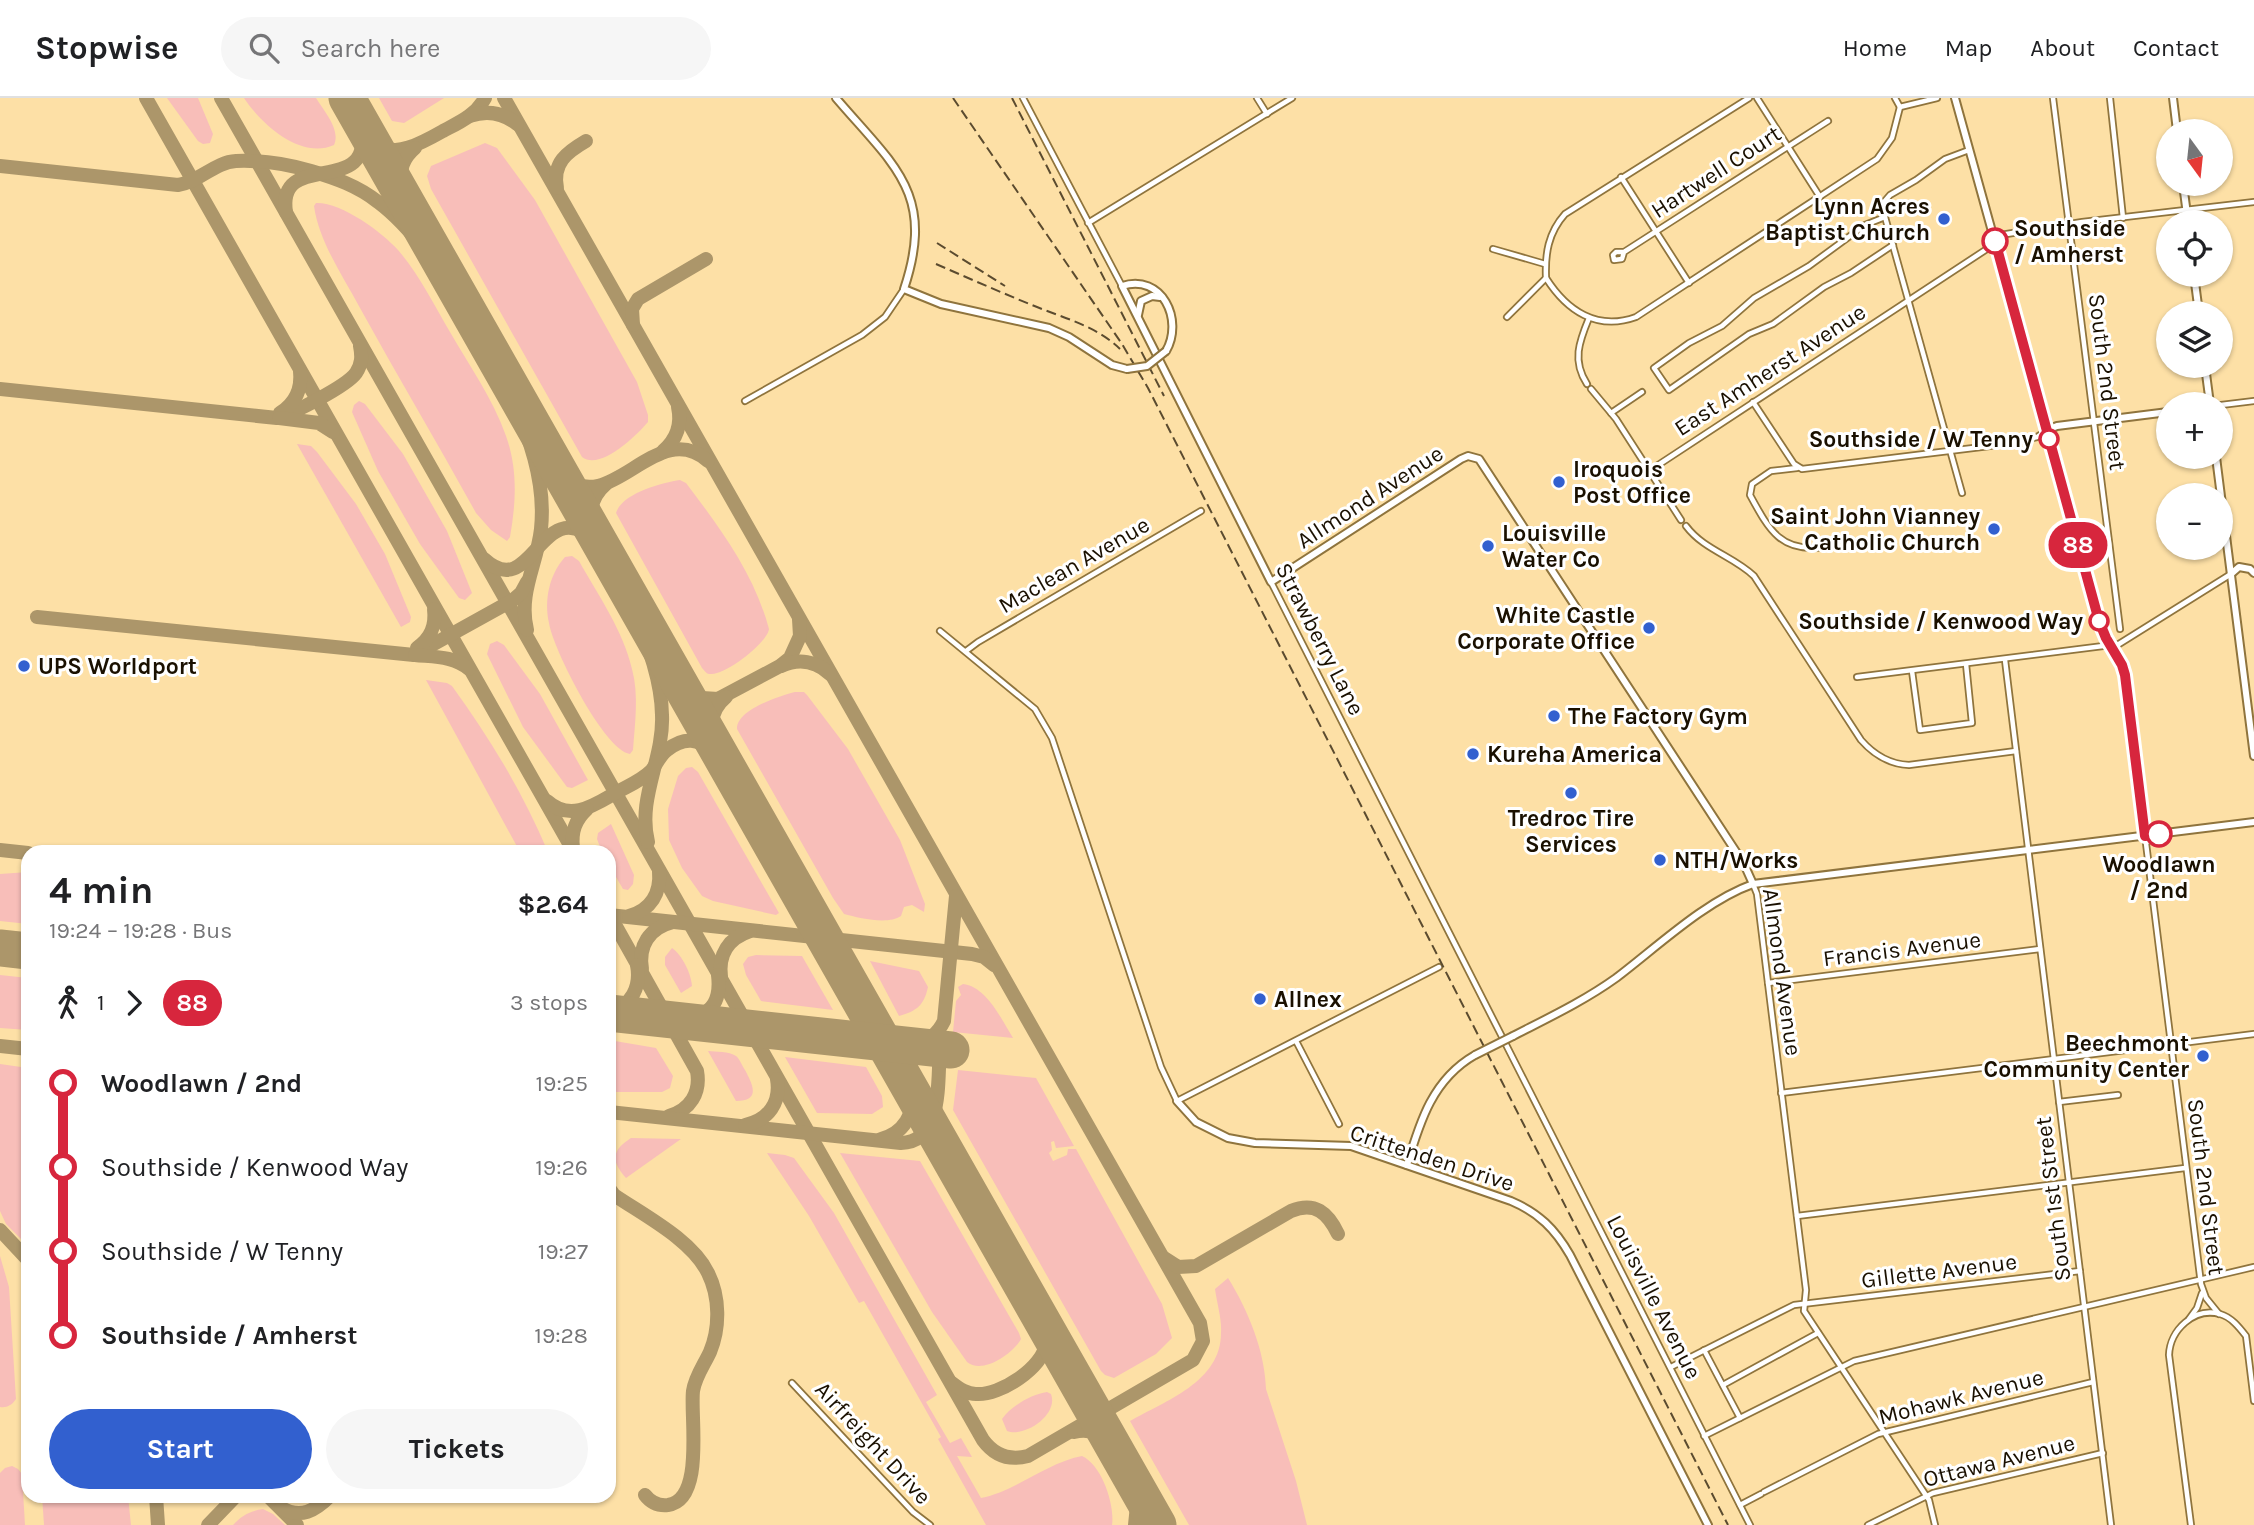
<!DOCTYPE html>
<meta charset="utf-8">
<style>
body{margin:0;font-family:Karla,sans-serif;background:#f6f6f6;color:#202124;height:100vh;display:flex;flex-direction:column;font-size:26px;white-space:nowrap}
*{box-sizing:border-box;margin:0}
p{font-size:23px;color:#757577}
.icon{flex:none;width:38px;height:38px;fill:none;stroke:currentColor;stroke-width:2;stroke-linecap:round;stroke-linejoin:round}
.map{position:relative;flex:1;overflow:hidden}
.details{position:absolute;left:21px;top:747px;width:595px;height:658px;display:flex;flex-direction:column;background:#fff;border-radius:21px;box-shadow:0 2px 5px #0004}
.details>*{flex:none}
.badge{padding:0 14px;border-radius:23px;font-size:24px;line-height:46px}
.needle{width:46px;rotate:165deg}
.fabs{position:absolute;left:2156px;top:21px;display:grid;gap:14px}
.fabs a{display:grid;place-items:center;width:77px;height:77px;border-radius:50%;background:#fff;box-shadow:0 2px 5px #0004;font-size:35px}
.map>.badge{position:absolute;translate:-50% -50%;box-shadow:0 0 0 4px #fff}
.legs{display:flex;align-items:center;gap:10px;height:77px;padding:0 28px;font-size:23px}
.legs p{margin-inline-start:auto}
.summary{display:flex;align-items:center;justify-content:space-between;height:119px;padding:0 28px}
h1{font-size:38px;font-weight:700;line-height:52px}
.button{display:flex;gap:14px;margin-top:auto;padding:14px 28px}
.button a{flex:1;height:80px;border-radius:42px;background:#3260cf;color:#fff;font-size:28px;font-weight:700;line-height:80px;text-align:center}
.button a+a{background:#f6f6f6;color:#202124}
ul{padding:0 28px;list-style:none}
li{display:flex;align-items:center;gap:24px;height:84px;font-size:26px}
li i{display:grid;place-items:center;width:10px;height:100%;margin:0 9px;background:currentColor}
li i::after{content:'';width:18px;height:18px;margin:-9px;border:5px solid;border-radius:50%;background:#fff}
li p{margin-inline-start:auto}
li:first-child i{background:linear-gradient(#0000 50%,currentColor 0)}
li:last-child i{background:linear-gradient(currentColor 50%,#0000 0)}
header{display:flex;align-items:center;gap:42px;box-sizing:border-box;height:98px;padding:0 35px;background:#fff;border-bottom:2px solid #e0e0e0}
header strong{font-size:33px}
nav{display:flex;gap:38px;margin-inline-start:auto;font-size:24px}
.search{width:490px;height:63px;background:#f6f6f6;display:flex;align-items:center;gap:18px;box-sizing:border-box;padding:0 24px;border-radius:38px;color:#757577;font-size:26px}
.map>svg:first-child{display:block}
.green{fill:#f8beb9}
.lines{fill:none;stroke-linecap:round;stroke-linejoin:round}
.taxiway{stroke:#ac966a;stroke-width:14}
.runway{stroke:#ac966a;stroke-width:37}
.street-casing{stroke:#8f743d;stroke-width:8}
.secondary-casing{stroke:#8f743d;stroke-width:10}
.street{stroke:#fff;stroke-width:4.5}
.secondary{stroke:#fff;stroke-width:6}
.rail{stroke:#5b4b2f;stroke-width:2;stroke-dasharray:10 5;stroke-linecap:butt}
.secondary-bridge-casing{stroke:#8f743d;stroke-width:10;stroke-linecap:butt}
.secondary-bridge{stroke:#fff;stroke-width:6}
.line-1-casing{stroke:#fff;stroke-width:16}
.line-1{stroke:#d7263d;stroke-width:10}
.poi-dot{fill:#3260cf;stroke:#fff;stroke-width:2.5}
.stop-1-dot{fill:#fff;stroke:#d7263d;stroke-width:3.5}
.labels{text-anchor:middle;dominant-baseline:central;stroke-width:6;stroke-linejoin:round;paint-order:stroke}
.street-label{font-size:23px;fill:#1a1000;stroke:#fff}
.poi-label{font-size:23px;font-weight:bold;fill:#1a1000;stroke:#fff;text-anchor:start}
.stop-label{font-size:23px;font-weight:bold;fill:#1a1000;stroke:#fff;text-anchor:end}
</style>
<header>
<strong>Stopwise</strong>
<div class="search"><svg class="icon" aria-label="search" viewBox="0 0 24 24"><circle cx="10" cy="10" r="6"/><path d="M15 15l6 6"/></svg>Search here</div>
<nav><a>Home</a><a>Map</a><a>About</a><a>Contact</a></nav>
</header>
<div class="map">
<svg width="2254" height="1427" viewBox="0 0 2254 1427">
<rect width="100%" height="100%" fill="#fde0a6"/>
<g class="green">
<polygon points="167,0 198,0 213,36 210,45 203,46 198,43"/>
<path d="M244,0H316C324,13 341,32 334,47C301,62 261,26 244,0Z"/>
<polygon points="379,0 444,0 404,25 392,23"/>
<path d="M485,45L497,50L535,102L637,284L648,317V324C636,338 600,373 582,359L431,91L427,78L431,68Z"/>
<path d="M316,105C341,104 382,134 398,152C419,176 434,207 450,234C469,267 493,301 506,338C518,371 516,405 510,439L507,443L491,432L476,415C438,346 398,279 360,210C343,178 319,144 314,108Z"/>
<polygon points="359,303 365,306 403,356 447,433 472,495 465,502 459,500 420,446 378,373 352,314 354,307"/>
<polygon points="297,346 311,348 317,354 356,406 385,456 411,519 410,524 401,529"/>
<path d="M680,382L686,385C720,430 754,475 769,531C768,544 726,577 711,576C706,576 706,574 702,570L616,415C622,395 662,385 680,382Z"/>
<path d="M572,458L579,463C598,497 623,532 632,571C639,597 635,625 633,652L630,656C604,652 553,551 549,525C544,502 549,477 565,459Z"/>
<polygon points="497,543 504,547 540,596 588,682 572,690 567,689 523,629 487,556 490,546"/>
<path d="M426,582L447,585L452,588C491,642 522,693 548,754H520Z"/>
<path d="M795,594H804L807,597L848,651L900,742L925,806L924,814L912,807L904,809L901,818C888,827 859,820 844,816L833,800L737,631C736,612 779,598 795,594Z"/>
<polygon points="692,669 698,674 779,815 776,817 713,803 702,798 682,770 669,742 668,711 678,678 686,670"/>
<polygon points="611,726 634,777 633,786 628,792 623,791 609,767 609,754 602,754 597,741 598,735"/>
<polygon points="28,774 28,826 0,823 0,776"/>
<path d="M672,850C682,857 691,875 692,888L681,895L665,867V859Z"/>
<polygon points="756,857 802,858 833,912 761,903 746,877 743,866 748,859"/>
<path d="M870,863L919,873L928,889C924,907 917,913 899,918Z"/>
<polygon points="0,877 28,880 28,932 0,930"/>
<path d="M963,886C986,888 1002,922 1013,940L953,934L956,903L961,897L958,889Z"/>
<polygon points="609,942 656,950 673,978 670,990 662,994 609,994"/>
<path d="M708,953C716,954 729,953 736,958C740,961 742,968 745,972C753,987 761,1003 736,1003Z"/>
<polygon points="785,959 866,969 882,998 883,1009 872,1016 817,1015"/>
<polygon points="0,966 28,970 28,1148 6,1126 0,1113"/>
<polygon points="958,972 1036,980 1074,1048 1056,1050 1054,1043 1051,1044 1052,1052 1049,1055 1053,1063 1067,1057 1068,1051 1076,1051 1162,1206 1172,1240 1156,1256 1114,1280 1105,1277 1101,1273 953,1012"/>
<path d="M631,1040L681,1041L626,1080C611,1063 611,1053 631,1040Z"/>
<path d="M767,1055L785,1057L794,1060L834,1115L937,1297L926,1304L950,1345L961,1340L972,1359L957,1358L981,1400C1016,1393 1046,1365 1082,1358C1102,1367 1115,1407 1112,1427H986L938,1341L941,1339L864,1203L859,1205L809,1118Z"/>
<path d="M840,1055L920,1063L1019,1235L1021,1241C1013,1256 982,1277 967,1264L932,1214Z"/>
<path d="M0,1158L9,1189L16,1301C12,1307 7,1310 0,1309Z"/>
<path d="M1228,1180C1248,1212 1265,1253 1266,1291L1296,1383L1307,1427H1189L1130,1323C1165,1303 1221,1284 1221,1235C1222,1221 1217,1206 1215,1191Z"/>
<path d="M1047,1294L1051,1296C1059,1317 1024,1340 1007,1333L1002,1321C1011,1308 1032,1296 1047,1294Z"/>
<polygon points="12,1368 18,1371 22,1376 25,1427 0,1427 0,1375 5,1370"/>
<polygon points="42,1398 128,1398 131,1427 44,1427"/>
<path d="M263,1411L273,1416L285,1427H233C242,1417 250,1413 263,1411Z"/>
</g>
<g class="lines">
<g class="taxiway">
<polyline points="146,0 574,754"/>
<path d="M221,0L983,1342C994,1357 1009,1363 1028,1358L1193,1262L1203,1243L1200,1225L504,0"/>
<path d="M349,0C380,55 383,67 443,33C460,24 476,17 485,0"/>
<path d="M470,18C487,12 503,15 517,26"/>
<polyline points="369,41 396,88"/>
<path d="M415,50C383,77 412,111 428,140"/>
<path d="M0,68L178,87C199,84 215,64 236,63C261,62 287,66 311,73C335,80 358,88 378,104C434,146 482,240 517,300"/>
<path d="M557,90C552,65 567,54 586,43"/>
<path d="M286,114C276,49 379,103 360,26"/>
<polyline points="633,227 632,211 638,201 706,161"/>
<path d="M0,291L277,320C292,316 347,288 356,275C362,266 362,258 360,248"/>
<path d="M509,294C529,337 546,383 541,431C537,467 518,495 527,532"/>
<path d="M280,315C296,305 302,291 300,273"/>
<polyline points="279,320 319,325 333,334"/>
<path d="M535,328C544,344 552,367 565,379C611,420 657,318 708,363"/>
<path d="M663,353C676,342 682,327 678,309"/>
<path d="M562,382C599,445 661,544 662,617C664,661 637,700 648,744"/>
<path d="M593,430C588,413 592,398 606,386"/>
<path d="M484,461C533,506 540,394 595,442"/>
<polyline points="37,519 414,557 513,502 521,495 527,484"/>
<polyline points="656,540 687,592 702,600 718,601 780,568 790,560 800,538 799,521"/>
<path d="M417,550C431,540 436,528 434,511"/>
<path d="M415,557C434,559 454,558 469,571"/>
<path d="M781,568C799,560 816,563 830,576"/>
<path d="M721,655C709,635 707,615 726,599"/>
<path d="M547,703C571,725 596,706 619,693C630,687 642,682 651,673C657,666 660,657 667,652C707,620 731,679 746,705"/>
<path d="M573,750C571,734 575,722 587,711"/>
<polyline points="0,752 28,755"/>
<path d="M609,816L697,973C701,995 690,1012 669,1018"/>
<polyline points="609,817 972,856 984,859 994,867"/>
<path d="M629,818C651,812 661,795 659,773"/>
<path d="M642,871C638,848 649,830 673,824"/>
<path d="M721,879C718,856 729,840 750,833"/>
<path d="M609,913C632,909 641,888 637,867"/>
<path d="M633,916C668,920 725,934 718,877"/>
<polyline points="689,925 741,931 753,939"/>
<path d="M861,941C893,944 927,958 944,923L956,798"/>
<polyline points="0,948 28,951"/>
<path d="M609,1014L901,1045C944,1044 937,982 940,951"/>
<path d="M745,1027C769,1022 781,1004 777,981"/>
<path d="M881,1041C902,1036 918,1015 909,993C905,980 896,969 889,957"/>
<path d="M609,1090L614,1097C645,1118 692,1142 708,1175C720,1199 720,1230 710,1254C704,1267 695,1279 693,1293C690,1318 705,1402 668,1407C658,1408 651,1405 645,1397"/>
<polyline points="0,1132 28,1162"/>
<path d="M1164,1160L1178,1169L1196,1168L1291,1113C1315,1103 1328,1115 1338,1136"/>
<path d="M952,1285C960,1291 967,1296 976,1296C1000,1298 1044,1269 1046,1245C1048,1224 1028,1199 1018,1181"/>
<path d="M1074,1334C1090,1330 1102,1336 1113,1348"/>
<polyline points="1131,1380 1138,1398 1135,1427"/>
<polyline points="156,1398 158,1427"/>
<polyline points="268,1398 297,1427"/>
<path d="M281,1410C301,1421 315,1413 330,1398"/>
<polyline points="208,1427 236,1398"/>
</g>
<g class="runway">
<polyline points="347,0 1158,1427"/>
<polyline points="0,850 28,853"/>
<polyline points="609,915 951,952"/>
</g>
<g class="street-casing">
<g id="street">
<polyline points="1023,0 1122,188"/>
<polyline points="1257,0 1267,16"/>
<polyline points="1757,0 1820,99"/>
<polyline points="1895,0 1900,9"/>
<polyline points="2053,0 2120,531"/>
<polyline points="2110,0 2123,120"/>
<polyline points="1621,79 1689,185"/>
<polyline points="1885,119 1962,395"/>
<polyline points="1088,125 1292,0"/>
<polyline points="1994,138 2082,124 2254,104"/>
<polyline points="1893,147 1851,175 1824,189 1773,226 1749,236 1669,292 1654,270 1689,245 1722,228 1754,200 1809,168 1865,127 1885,119 1884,104 1890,97 1916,82 1945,61 1969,52"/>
<polyline points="1493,151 1545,166"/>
<polyline points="1624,154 1622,161 1614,162 1613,157 1616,154 1624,154 1828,23"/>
<path d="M1546,180C1567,213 1597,233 1636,219L1877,61L1892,40L1900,9L1937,0"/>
<path d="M1507,219L1546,180C1545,156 1548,135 1565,116L1749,0"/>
<path d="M1587,286C1572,263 1579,244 1589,220"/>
<polyline points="1591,291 1616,321 1681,422"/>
<polyline points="745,303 862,237 885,219 904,191"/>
<path d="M1753,304L1794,366L1802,371L2006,346L2037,339L2047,332L2099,523C2106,542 2120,557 2125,577L2201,1186L2206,1200L2219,1216"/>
<polyline points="2221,307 2254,303"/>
<polyline points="1611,315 1642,294"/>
<path d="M1797,370L1771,373L1752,386L1750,397C1769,432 1781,455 1824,449"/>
<polyline points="1649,373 1996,145"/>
<path d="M1686,428C1704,452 1733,458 1754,478L1861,642C1874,657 1889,666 1909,667L2016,653"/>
<polyline points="1271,484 1750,1427"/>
<polyline points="940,533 1035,611 1052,640 1161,969 1177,1003 1439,869"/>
<polyline points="966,553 978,544 1201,413"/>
<polyline points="2005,562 2111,1427"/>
<polyline points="1912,573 1920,632 1972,625 1966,566"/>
<polyline points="1857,579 2119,546 2231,476"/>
<polyline points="1753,786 1757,796 1806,1192 1804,1213 1929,1402 1935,1427"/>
<polyline points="1768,885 2040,851"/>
<polyline points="1296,943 1339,1026"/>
<polyline points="1781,995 2254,936"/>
<polyline points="2059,1004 2118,997"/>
<polyline points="1797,1118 2185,1070"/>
<polyline points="2189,1221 2197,1210 2202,1195"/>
<polyline points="1704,1252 1740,1320"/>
<polyline points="1671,1269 1794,1207 2080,1173"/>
<polyline points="792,1285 913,1414 930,1427"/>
<polyline points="1723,1287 1818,1235"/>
<polyline points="1704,1338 1854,1263 2254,1169"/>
<polyline points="1764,1394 1878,1336 2093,1284"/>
<polyline points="1740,1407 1761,1396"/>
<polyline points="1868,1427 1933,1395 2103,1355"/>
<path d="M2191,1427L2169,1257C2170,1232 2194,1209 2220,1216C2231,1219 2239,1229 2246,1238L2254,1303"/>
</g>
</g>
<g class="secondary-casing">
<g id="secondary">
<path d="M836,0C894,68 936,95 904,191L941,206L1049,230L1069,239L1112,267L1127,271"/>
<polyline points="1955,0 2047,332 2057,328 2168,314"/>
<polyline points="2173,0 2177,33"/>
<polyline points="2183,86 2188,124"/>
<polyline points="2194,177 2199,215"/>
<polyline points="1138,217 1141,203 1152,198 1160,199"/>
<path d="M1166,253C1184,222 1162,175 1122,188L1271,484L1461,361L1468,358L1479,361L1744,766L1753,786"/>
<polyline points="2205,268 2210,306"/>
<polyline points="2216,359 2254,658"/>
<polyline points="2231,476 2239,469 2250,471 2254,475"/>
<path d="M1513,938C1548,920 1584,903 1616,880C1657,849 1705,803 1753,786L2254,724"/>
<path d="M1177,1003L1196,1024L1228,1040L1255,1045L1351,1048L1511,1103C1539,1115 1555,1131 1570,1157L1708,1427"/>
<path d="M1407,1067C1420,1023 1433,981 1475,957"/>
</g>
</g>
<use href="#street" class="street"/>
<use href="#secondary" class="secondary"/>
<g class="rail">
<polyline points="953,0 1122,246 1148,290 1728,1427"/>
<polyline points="1012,0 1164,298"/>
<polyline points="937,145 1005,188"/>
<path d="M936,166C968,180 1000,194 1032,207C1063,220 1095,227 1120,251"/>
</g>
<g class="secondary-bridge-casing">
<g id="secondary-bridge">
<polyline points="1127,271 1147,268 1166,253"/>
<polyline points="1475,957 1513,938"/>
</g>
</g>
<use href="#secondary-bridge" class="secondary-bridge"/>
</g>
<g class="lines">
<g class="line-1-casing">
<polyline id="line-1" points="1995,143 2099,523 2106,540 2122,567 2125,577 2145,738 2159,736"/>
</g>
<use href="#line-1" class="line-1"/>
</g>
<g class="poi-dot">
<circle cx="1944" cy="121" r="7"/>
<circle cx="1559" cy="384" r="7"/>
<circle cx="1994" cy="431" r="7"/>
<circle cx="1488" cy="448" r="7"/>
<circle cx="1649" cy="530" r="7"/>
<circle cx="24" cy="568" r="7"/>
<circle cx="1554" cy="618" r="7"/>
<circle cx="1473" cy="656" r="7"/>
<circle cx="1571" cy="695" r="7"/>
<circle cx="1660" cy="762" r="7"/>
<circle cx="1260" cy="901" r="7"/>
<circle cx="2203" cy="958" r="7"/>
</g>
<g class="stop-1-dot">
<circle cx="1995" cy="143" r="12"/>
<circle cx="2049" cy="341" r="9"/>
<circle cx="2099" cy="523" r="9"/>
<circle cx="2159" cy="736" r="12"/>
</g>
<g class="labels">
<g class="street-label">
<text transform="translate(1716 74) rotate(-33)">Hartwell Court</text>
<text transform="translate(1770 272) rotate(-33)">East Amherst Avenue</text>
<text transform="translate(2107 284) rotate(83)">South 2nd Street</text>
<text transform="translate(1370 399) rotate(-33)">Allmond Avenue</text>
<text transform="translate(1074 467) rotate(-30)">Maclean Avenue</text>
<text transform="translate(1320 541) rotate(63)">Strawberry Lane</text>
<text transform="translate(1902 851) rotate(-7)">Francis Avenue</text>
<text transform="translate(1782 874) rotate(82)">Allmond Avenue</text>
<text transform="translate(1432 1060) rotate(18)">Crittenden Drive</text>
<text transform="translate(2206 1089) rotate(83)">South 2nd Street</text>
<text transform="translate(2053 1101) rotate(-97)">South 1st Street</text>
<text transform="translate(1939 1173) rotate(-7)">Gillette Avenue</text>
<text transform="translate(1654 1199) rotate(63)">Louisville Avenue</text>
<text transform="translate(1961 1299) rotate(-14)">Mohawk Avenue</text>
<text transform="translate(873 1345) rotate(47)">Airfreight Drive</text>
<text transform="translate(1999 1363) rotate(-14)">Ottawa Avenue</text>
</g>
<g class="poi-label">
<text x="1930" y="108" text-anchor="end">Lynn Acres<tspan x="1930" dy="26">Baptist Church</tspan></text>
<text x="1573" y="371">Iroquois<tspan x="1573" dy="26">Post Office</tspan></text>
<text x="1980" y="418" text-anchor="end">Saint John Vianney<tspan x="1980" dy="26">Catholic Church</tspan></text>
<text x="1502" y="435">Louisville<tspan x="1502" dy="26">Water Co</tspan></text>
<text x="1635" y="517" text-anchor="end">White Castle<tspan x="1635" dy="26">Corporate Office</tspan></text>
<text x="38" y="568">UPS Worldport</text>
<text x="1568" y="618">The Factory Gym</text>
<text x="1487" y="656">Kureha America</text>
<text x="1571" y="720" text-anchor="middle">Tredroc Tire<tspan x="1571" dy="26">Services</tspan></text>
<text x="1674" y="762">NTH/Works</text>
<text x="1274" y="901">Allnex</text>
<text x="2189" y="945" text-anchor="end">Beechmont<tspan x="2189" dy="26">Community Center</tspan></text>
</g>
<g class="stop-label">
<text x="2014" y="130" text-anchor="start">Southside<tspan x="2014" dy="26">/ Amherst</tspan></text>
<text x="2033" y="341">Southside / W Tenny</text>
<text x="2083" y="523">Southside / Kenwood Way</text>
<text x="2159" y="766" text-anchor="middle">Woodlawn<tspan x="2159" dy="26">/ 2nd</tspan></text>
</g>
</g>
</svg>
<div class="fabs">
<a><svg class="needle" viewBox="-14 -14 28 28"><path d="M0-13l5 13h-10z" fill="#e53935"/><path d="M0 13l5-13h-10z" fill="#757577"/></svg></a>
<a><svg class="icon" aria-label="locate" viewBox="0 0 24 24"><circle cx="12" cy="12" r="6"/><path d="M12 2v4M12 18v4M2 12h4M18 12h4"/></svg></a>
<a><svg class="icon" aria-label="layers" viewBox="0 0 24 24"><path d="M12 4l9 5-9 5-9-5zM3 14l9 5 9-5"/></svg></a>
<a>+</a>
<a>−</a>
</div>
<b class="badge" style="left:2078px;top:447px;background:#d7263d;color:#fff">88</b>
<section class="details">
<div class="summary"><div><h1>4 min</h1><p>19:24 – 19:28 · Bus</p></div><b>$2.64</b></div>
<div class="legs"><svg class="icon" aria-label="walk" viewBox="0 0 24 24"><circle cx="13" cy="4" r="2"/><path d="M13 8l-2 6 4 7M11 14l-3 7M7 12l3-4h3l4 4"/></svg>1<svg class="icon" aria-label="forward" viewBox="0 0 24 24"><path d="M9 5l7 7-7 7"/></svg><b class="badge" style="background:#d7263d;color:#fff">88</b><p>3 stops</p></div>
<ul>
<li><i style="color:#d7263d"></i><b>Woodlawn / 2nd</b><p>19:25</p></li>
<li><i style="color:#d7263d"></i><span>Southside / Kenwood Way</span><p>19:26</p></li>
<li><i style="color:#d7263d"></i><span>Southside / W Tenny</span><p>19:27</p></li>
<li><i style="color:#d7263d"></i><b>Southside / Amherst</b><p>19:28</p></li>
</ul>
<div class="button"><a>Start</a><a>Tickets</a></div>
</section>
</div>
